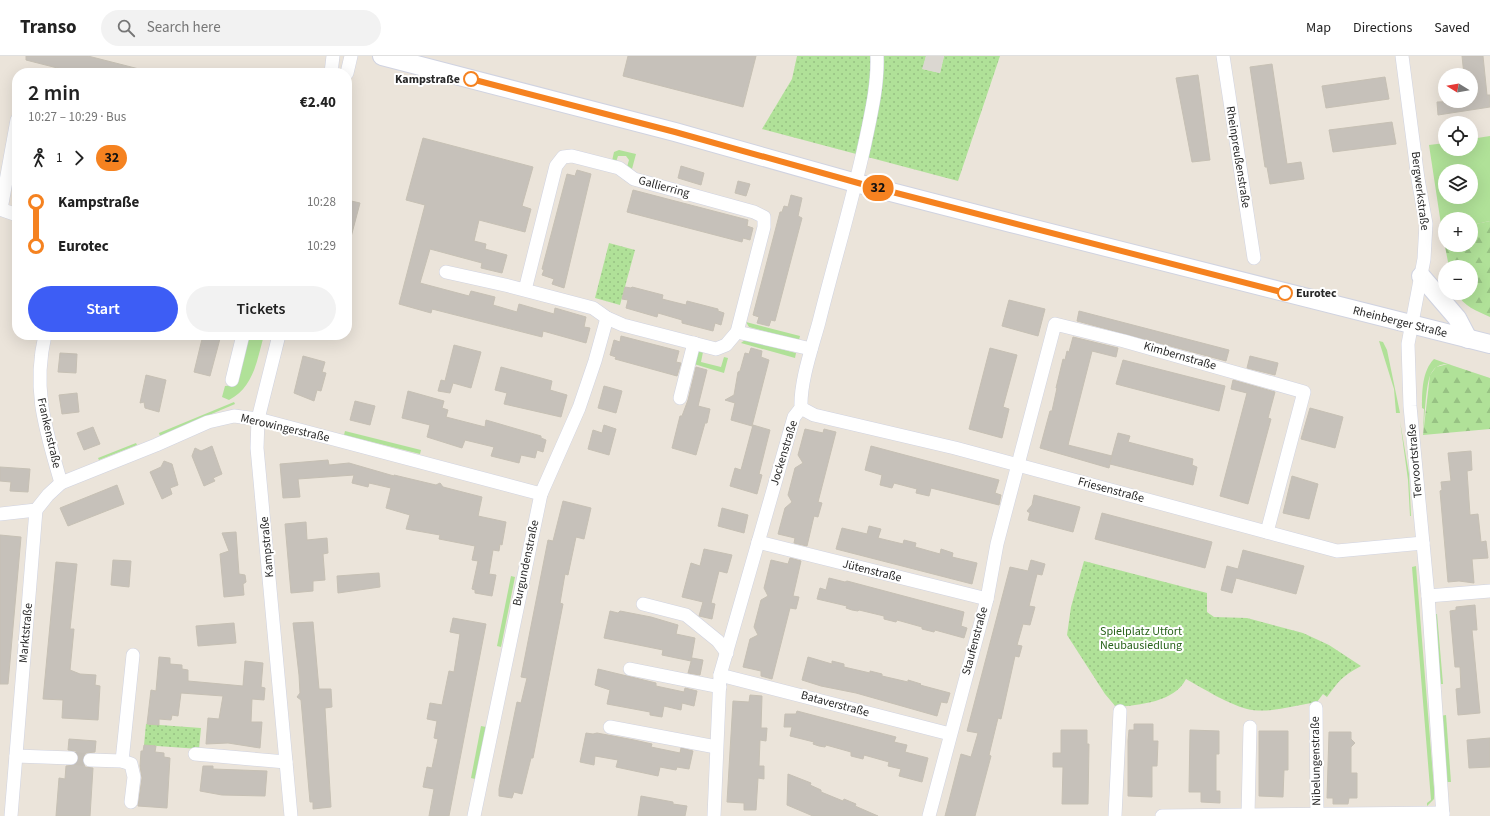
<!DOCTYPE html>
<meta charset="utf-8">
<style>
body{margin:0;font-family:"Source Sans 3",sans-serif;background:#f2f2f2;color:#222;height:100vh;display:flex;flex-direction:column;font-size:15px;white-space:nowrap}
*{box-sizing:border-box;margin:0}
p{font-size:13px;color:#767676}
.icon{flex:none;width:22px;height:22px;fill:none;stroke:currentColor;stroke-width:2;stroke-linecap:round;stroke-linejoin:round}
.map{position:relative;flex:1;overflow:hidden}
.drawer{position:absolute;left:12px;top:12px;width:340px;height:272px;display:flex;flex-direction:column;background:#fff;border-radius:16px;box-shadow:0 4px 16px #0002}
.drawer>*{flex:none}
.badge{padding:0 8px;border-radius:13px;font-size:14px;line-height:26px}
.needle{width:26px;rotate:281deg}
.controls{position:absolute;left:1438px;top:12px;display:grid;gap:8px}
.controls a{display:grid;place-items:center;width:40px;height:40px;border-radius:50%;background:#fff;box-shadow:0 4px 16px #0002;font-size:20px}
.map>.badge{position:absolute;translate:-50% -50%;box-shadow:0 0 0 2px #fff}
.legs{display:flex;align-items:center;gap:6px;height:44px;padding:0 16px;font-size:13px}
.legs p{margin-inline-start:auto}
.overview{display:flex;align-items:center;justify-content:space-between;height:68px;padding:0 16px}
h1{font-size:22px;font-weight:600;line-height:30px}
.action{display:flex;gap:8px;margin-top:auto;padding:8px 16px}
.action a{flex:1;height:46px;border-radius:24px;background:#3d5df5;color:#fff;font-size:16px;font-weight:600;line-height:46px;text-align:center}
.action a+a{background:#f2f2f2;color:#222}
ul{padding:0 16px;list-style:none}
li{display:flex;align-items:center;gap:14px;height:44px;font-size:15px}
li i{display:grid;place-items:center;width:6px;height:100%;margin:0 5px;background:currentColor}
li i::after{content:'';width:10px;height:10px;margin:-5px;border:3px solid;border-radius:50%;background:#fff}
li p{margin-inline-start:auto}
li:first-child i{background:linear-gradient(#0000 50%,currentColor 0)}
li:last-child i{background:linear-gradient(currentColor 50%,#0000 0)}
header{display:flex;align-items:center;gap:24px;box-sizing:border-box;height:56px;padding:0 20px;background:#fff;border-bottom:1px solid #e0e0e0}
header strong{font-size:19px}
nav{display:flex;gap:22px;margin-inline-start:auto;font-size:14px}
.search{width:280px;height:36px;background:#f2f2f2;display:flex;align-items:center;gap:10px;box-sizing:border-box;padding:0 14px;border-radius:22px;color:#767676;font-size:15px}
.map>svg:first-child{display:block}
.grass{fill:#b0e198;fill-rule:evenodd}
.forest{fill:url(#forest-firs)}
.park{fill:url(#park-dots)}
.plaza{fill:#dbd7d1}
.building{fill:#c6c1ba;stroke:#c6c0b4}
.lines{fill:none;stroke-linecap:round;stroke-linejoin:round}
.street-tunnel{stroke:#c4bfb7;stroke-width:13;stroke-dasharray:13 6;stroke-linecap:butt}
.street-casing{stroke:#d0d3e1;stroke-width:14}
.secondary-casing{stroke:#d0d3e1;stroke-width:20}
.street{stroke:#fff;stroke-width:13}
.secondary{stroke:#fff;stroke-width:18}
.line-1-casing{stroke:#fff;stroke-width:9}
.line-1{stroke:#f58220;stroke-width:6}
.stop-1-dot{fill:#fff;stroke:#f58220;stroke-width:2}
.labels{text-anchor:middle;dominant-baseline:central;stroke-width:4;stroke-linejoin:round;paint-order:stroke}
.stop-label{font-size:12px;font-weight:bold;fill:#292929;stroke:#fff;text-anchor:end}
.street-label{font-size:12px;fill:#292929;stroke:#fff}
.park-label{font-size:12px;fill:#29631b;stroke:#fff}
</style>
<header>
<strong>Transo</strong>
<div class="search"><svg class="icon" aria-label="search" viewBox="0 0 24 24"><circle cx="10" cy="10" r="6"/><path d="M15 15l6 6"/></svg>Search here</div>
<nav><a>Map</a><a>Directions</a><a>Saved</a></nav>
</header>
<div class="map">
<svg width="1490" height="760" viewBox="0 0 1490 760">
<defs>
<pattern id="forest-firs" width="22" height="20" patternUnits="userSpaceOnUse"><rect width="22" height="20" fill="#b0e198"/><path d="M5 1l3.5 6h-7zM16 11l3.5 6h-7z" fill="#97c183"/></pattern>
<pattern id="park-dots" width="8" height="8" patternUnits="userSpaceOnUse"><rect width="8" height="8" fill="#b0e198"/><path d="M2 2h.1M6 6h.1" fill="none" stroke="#97c183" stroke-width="1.8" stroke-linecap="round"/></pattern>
</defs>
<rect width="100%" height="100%" fill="#ebe4da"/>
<g class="grass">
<path d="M1490,80V165L1471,169V163H1445V174L1442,175L1429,89L1445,87V93H1471V83ZM1445,115H1471V141H1445Z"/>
<polygon points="619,94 636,98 632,113 627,111 629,104 626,100 618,100 616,106 612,105 614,96"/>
<polygon points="746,266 800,280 799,284 749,271"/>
<path d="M248,279H264C257,304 254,331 229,344L222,341L225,330L236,329Z"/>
<polygon points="745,284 796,297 795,302 741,287"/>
<polygon points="1379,285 1383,286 1387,294 1400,357 1396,357 1394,333"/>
<polygon points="697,294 703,296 701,306 721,311 724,301 728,302 724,317 694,308"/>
<path d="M1434,303L1451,309C1444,307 1436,309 1432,316C1425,325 1425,365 1423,379L1424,353L1422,352C1422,336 1422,315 1434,303Z"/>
<polygon points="234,346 235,348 160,380 159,377"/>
<polygon points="1400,365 1409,418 1411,460 1410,460 1408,424"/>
<polygon points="345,375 421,394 420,398 344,379"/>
<polygon points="136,387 137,389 99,404 98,402"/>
<polygon points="1416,510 1434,732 1434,743 1427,750 1427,747 1431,744 1412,511"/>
<polygon points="511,520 515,521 501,591 497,590"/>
<polygon points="1431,558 1437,558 1443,628 1437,628"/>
<polygon points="1446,659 1451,726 1445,726 1440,660"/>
<polygon points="481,670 486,671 475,723 471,722"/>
</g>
<g class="forest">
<path d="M1490,165V261C1477,255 1463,250 1457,237H1471V211H1449L1442,175L1445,174V189H1471V169Z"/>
<polygon points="1448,308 1490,322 1490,373 1423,379 1430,319 1436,311"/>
</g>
<g class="park">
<polygon points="797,0 926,0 923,13 940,17 944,0 1000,0 958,125 762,73 792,23"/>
<polygon points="609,187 635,194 620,249 595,242"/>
<path d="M1084,505L1207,537V556L1214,561L1247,562L1303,577L1329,589L1361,610C1341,621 1340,624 1327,641L1323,638L1317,646L1312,647C1292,650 1267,658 1247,653C1228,648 1204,633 1186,623C1175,646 1139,649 1116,651L1105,638L1067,579L1071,551Z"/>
<polygon points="146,668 201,672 199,693 144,689"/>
</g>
<polygon class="plaza" points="926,0 944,0 940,17 922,13"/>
<g class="building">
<polygon points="26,0 88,0 139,13 139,17 77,17 26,4"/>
<polygon points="628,0 756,0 743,51 623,20"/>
<polygon points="1462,0 1483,0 1487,39 1490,39 1490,51 1438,59 1437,46 1471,45 1471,19 1464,19"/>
<polygon points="1272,8 1287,108 1301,106 1304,123 1270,128 1267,111 1265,111 1250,11"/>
<polygon points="1198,19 1210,104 1192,106 1176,22"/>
<polygon points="1385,21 1389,43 1326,52 1322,30"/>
<polygon points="1392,66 1396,88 1333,96 1329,74"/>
<polygon points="423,82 533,111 522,150 531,153 525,176 479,164 474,185 486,188 485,193 507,199 502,217 481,212 482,207 430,193 420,227 469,240 471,235 495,241 493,249 517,256 519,248 554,258 555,252 586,261 584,271 590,272 586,287 543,275 542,281 432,253 431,257 399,248 425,149 406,144"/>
<polygon points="681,110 704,117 701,129 678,122"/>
<polygon points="577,114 591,118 564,232 552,228 554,223 542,219 544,214 542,213 567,118 575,120"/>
<polygon points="738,125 750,128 746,140 735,137"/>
<polygon points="633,134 748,164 747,170 753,172 750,184 743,182 742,186 627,156"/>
<polygon points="791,139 802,142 798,160 802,162 775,265 771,264 769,270 757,267 759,261 753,259 780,156 782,156 784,150 788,151"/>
<polygon points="347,144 360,147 351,181 347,181"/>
<polygon points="625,231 631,232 632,231 663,239 662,243 686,249 687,245 718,253 718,255 724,257 721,269 715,267 713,275 682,267 682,264 658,257 657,261 626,252 628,244 622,243"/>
<polygon points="1009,244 1045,253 1038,280 1002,270"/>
<polygon points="1079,255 1229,294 1226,305 1077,265"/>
<polygon points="203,279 221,279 210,320 194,316"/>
<polygon points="621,280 679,295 676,306 681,307 677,320 615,303 616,301 610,299 614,284 620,286"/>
<polygon points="1073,281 1118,292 1116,301 1092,295 1068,389 1112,400 1110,406 1118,377 1130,380 1128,386 1193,403 1192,409 1197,411 1193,429 1110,408 1109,412 1040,392 1050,355 1052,355 1057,332 1056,332 1063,303 1065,304 1067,295 1069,296"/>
<polygon points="454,289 481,296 471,332 453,327 450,337 438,335 441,324 445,325"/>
<polygon points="751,292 762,295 761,301 769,304 752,370 731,364 735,347 725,344 734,339 738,316 740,315 745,297 749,298"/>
<polygon points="990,292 1017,299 1003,351 1009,353 1002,382 969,373"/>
<polygon points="60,297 77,298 76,317 58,316"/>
<polygon points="303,300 325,306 322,316 326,317 321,335 317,334 314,345 294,337"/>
<polygon points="1250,300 1278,307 1275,319 1247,312"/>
<polygon points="1123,304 1225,330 1219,355 1116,328"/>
<polygon points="501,311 552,325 550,334 567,339 561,361 504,348 507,337 495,334"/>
<polygon points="696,311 707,314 698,350 710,353 707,367 705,367 696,399 672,392 680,360 682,360 688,344"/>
<polygon points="146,319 166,324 159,356 145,352 144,346 140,347"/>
<polygon points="1233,324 1275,336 1268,362 1271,363 1248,448 1220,440 1247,337 1231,333"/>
<polygon points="604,330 622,335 616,357 598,352"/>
<polygon points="408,335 444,345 442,352 448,354 446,361 485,371 486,364 541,380 541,382 546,384 543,396 537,394 535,402 521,399 519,407 491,400 494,391 465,384 462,392 427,381 430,369 402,362"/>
<polygon points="77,337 79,356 62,358 59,339"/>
<polygon points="355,345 375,350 370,369 350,364"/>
<polygon points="1310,352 1343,361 1335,392 1301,383"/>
<polygon points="604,369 616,373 609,399 588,393 593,374 602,377"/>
<polygon points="753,369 770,374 759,418 762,419 757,438 730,430 735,412 741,414"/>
<polygon points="93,371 100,388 84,394 77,377"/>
<polygon points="805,373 823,377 824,373 836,376 818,446 822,447 818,461 814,460 807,490 794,487 795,482 778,478 785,452 792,446 788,439 795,412 803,407 798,399"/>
<polygon points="212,390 222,418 213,422 215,425 204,430 192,400 195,392 201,395"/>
<polygon points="871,390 999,424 995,437 1001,439 999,449 931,432 929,440 916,437 917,433 894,427 892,432 880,429 882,419 865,414"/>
<polygon points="1471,395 1472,414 1467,415 1470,459 1478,458 1481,486 1486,485 1488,502 1472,503 1474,527 1459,525 1448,526 1440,435 1442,434 1441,426 1451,425 1448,397"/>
<polygon points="328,404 329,409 349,407 394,420 394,419 436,429 440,427 443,431 482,441 478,460 506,466 502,489 500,488 499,495 493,494 489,518 496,519 492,540 475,537 475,534 472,533 478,505 472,504 475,490 439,483 440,479 406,473 410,459 386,452 391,432 369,427 368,431 352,427 354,419 298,423 300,441 283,442 280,408"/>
<polygon points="164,405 172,408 178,429 170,432 172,438 162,443 150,416 161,411"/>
<polygon points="0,411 30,413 28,436 10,435 11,426 0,425"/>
<polygon points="1292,420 1318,428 1309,463 1283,457"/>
<polygon points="117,429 124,448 68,470 60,452"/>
<polygon points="1034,439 1080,451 1073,476 1028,464 1030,457 1027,455 1032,449"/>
<polygon points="563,445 591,452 584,483 576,481 568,519 565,518 560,547 563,548 533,702 531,702 522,738 514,736 512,742 499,740 499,733 517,646 521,647 527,622 521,621 548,484 553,485"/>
<polygon points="722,452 748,459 744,477 718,470"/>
<polygon points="1102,457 1212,486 1205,512 1095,483"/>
<polygon points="306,466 307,484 327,482 328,497 323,498 325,524 313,525 313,535 291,537 285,468"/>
<polygon points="869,470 881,473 878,482 903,488 904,484 916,487 915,491 940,498 941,493 953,497 952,501 977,507 972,528 836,493 842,472 867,478"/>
<polygon points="236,476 239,518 245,519 246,526 243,528 244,539 224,541 220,498 229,495 222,477"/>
<polygon points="0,479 21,481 8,628 0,628"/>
<polygon points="704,493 732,499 727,517 719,515 711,547 715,548 712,563 699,560 703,546 682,541 691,507 700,510"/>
<polygon points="1243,494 1304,510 1296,538 1236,522 1232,537 1221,534 1227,510 1238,513"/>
<polygon points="790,502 801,505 793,540 799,541 796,553 790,552 772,623 761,620 761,615 743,611 750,583 758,579 754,571 761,544 768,540 764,532 771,504 788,508"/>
<polygon points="113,504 131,505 129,531 111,529"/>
<polygon points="1031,504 1045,508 1042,519 1037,518 1029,550 1035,551 1030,569 1023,568 1017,589 1022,590 1019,601 1015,600 1001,663 998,662 989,699 991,700 975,760 945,760 961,698 971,701 978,677 967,675 1010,511 1028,515"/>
<polygon points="56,506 77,508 70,573 74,573 70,614 80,618 96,619 95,629 100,630 98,664 62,662 63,644 43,643"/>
<polygon points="379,517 380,531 338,537 337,520"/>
<polygon points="829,522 845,526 847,525 964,556 961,570 967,572 964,582 935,574 934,576 922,573 922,571 897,564 896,566 884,563 884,560 859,554 858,555 852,554 846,552 847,550 817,543 820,532 826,534"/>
<polygon points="1475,549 1477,574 1472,574 1480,657 1458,659 1456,633 1461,632 1460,611 1455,611 1450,555 1456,554 1456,551"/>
<polygon points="610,555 618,557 620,555 651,561 678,569 676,578 695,582 691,605 662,599 663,594 604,582"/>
<polygon points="453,562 486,568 449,760 429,760 434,733 423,731 427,711 432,712 438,683 434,682 437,665 427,663 430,647 442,649 449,615 454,616 460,578 450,576"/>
<polygon points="313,566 319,633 331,633 332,651 325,652 331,751 313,753 313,746 310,746 301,644 297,641 300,637 299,619 293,567"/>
<polygon points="234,567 236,587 198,590 196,570"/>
<polygon points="159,601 170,602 170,608 182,609 182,613 188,614 188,625 243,630 245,605 263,607 261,631 265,632 264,644 252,643 251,666 262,666 260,692 228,687 206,688 208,662 219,663 223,640 181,637 178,660 172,659 171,664 159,663 159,669 147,668 151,634 156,635"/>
<polygon points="808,601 832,608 832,605 844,608 844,611 870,617 870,615 882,618 882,620 908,626 908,624 921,628 920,629 950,637 947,647 941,646 937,660 856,637 821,630 802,624"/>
<polygon points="692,602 703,604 700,619 688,617"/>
<polygon points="598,613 656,627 656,630 684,636 685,632 697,635 694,650 682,647 681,654 664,650 662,661 650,659 650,656 607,648 610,634 595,629"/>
<polygon points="750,639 762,640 761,672 767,672 766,685 760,684 759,710 764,710 764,723 758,722 756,754 744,754 744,747 727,746 733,645 749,646"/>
<polygon points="797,655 896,681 894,686 907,689 905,696 928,702 922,726 899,720 901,713 888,710 889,706 864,699 863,703 851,700 851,696 826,689 825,691 819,690 813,688 814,686 790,680 792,671 784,671 785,658 796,658"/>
<polygon points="1134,668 1153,668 1153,685 1158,685 1157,710 1152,710 1152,741 1128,740 1128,685 1129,674 1134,674"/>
<polygon points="1061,674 1087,674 1087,688 1089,688 1088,748 1062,748 1063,711 1053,711 1053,697 1061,697"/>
<polygon points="1190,674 1219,675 1219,698 1216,698 1216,735 1220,735 1220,747 1201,746 1201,736 1189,736"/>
<polygon points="1259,675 1288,675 1288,714 1284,714 1283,741 1259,740"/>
<polygon points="1329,676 1351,676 1351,683 1355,687 1351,691 1351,717 1357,717 1357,742 1349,742 1348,748 1333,748 1333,742 1327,742"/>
<polygon points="586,677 593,678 597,677 634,684 652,688 651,691 680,697 681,692 693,695 689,713 677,711 676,714 660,711 658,720 616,711 618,704 595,700 594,709 580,706"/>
<polygon points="1490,682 1490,711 1469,712 1467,684"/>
<polygon points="69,683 96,685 95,696 86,697 82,703 85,711 93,712 90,760 56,760 59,722 65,723 66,710 75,709 79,703 76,695 68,694"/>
<polygon points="144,689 156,690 155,696 164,697 164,701 170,702 167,752 138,750 142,722 140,710 141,695 143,695"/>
<polygon points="203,710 213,710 213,713 267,715 265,740 222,739 200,735"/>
<polygon points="788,718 811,727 810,729 821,734 821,736 843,745 844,743 856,748 855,750 878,760 813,760 787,749"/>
<polygon points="641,740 673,746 673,748 687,750 685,760 638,760"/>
</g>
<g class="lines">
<polyline class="street-tunnel" points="71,702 90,704"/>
<g class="street-casing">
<g id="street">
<polyline points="1223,0 1254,202"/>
<polyline points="1402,0 1418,123 1426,168 1424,203 1408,288 1410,350 1428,540 1443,760"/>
<polyline points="331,17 333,0"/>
<polyline points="347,17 351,0"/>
<polyline points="0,153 17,159"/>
<polyline points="1,153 17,64"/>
<polyline points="446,216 509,230 593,252 607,262 623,269 716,293 726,289 737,276 764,171 764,161 754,156 634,123 619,112 572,100 563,101 556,110 525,234"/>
<polyline points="737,276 811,293"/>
<path d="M45,279C32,335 46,374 61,427"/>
<polyline points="279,279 258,363 257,392 291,760"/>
<polyline points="232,324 243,279"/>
<polyline points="680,342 694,287"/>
<polyline points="801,352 814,359 955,392 1337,495 1423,487"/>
<polyline points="0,458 36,454 48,439 61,427 156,389 208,366 234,360 258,363 541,438"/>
<polyline points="758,486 987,543"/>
<polyline points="1428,540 1490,535"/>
<polyline points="643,548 686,559 718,585 727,597"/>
<polyline points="630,613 720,631"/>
<polyline points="720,619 950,678"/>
<polyline points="1316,652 1317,759"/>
<polyline points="610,671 716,691"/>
<polyline points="195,698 286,706"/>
<polyline points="16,700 71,702"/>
<polyline points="90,704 122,705 131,708 134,721 131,746"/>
<polyline points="122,705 133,599"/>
<polyline points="1248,759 1250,671"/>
<polyline points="11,760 36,454"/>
<polyline points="474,760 541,438 579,352 595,305 607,262"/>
<path d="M714,760L720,619L794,361L801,352C800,325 812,292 819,266C834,206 852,147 865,87C871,58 878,29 877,0"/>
<polyline points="929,760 987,543 997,488 1055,268 1124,285 1304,336 1267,476"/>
<polyline points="1115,760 1120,655"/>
<polyline points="1162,760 1443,757"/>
</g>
</g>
<g class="secondary-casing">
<g id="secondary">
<polyline points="382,0 675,76 856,127 1011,167 1490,288"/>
<polyline points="1421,220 1457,262 1468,283"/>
</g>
</g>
<use href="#street" class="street"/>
<use href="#secondary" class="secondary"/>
</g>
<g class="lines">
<g class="line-1-casing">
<polyline id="line-1" points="471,23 675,76 869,130 1285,237"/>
</g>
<use href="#line-1" class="line-1"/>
</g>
<g class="stop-1-dot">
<circle cx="471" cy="23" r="7"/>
<circle cx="1285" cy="237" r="7"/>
</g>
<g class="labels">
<g class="stop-label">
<text x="460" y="23">Kampstraße</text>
<text x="1296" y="237" text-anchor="start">Eurotec</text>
</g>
<g class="street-label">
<text transform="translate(1238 101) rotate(81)">Rheinpreußenstraße</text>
<text transform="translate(664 131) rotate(15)">Gallierring</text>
<text transform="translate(1420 135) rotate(83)">Bergwerkstraße</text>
<text transform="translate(1400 266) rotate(14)">Rheinberger Straße</text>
<text transform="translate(1180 300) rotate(16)">Kimbernstraße</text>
<text transform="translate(285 372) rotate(13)">Merowingerstraße</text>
<text transform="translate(49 377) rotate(77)">Frankenstraße</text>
<text transform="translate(784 397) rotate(-73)">Jockenstraße</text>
<text transform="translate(1415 405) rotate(-95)">Tervoortstraße</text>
<text transform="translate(1111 434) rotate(15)">Friesenstraße</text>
<text transform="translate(267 491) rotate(-95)">Kampstraße</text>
<text transform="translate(526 507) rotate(-78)">Burgundenstraße</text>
<text transform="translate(872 515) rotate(14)">Jütenstraße</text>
<text transform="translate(26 577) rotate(-85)">Marktstraße</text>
<text transform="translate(975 585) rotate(-75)">Staufenstraße</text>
<text transform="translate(835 648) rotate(15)">Bataverstraße</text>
<text transform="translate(1316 705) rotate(-91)">Nibelungenstraße</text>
</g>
<g class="park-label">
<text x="1141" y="575">Spielplatz Utfort<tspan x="1141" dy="14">Neubausiedlung</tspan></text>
</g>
</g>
</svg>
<div class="controls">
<a><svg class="needle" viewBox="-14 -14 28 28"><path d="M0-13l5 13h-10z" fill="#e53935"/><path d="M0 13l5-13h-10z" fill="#767676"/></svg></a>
<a><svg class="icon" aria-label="locate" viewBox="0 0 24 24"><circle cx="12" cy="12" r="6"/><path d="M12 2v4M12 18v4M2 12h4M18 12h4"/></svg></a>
<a><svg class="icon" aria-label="layers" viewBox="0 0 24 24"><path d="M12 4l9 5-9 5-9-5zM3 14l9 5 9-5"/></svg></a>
<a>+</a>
<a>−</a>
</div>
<b class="badge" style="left:878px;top:132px;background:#f58220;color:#111">32</b>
<section class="drawer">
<div class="overview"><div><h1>2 min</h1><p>10:27 – 10:29 · Bus</p></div><b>€2.40</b></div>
<div class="legs"><svg class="icon" aria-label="walk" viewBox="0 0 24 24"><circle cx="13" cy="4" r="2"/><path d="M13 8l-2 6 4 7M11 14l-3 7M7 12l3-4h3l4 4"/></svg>1<svg class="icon" aria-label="forward" viewBox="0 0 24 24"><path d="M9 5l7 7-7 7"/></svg><b class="badge" style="background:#f58220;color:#111">32</b></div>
<ul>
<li><i style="color:#f58220"></i><b>Kampstraße</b><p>10:28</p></li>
<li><i style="color:#f58220"></i><b>Eurotec</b><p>10:29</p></li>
</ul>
<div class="action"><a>Start</a><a>Tickets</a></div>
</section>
</div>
